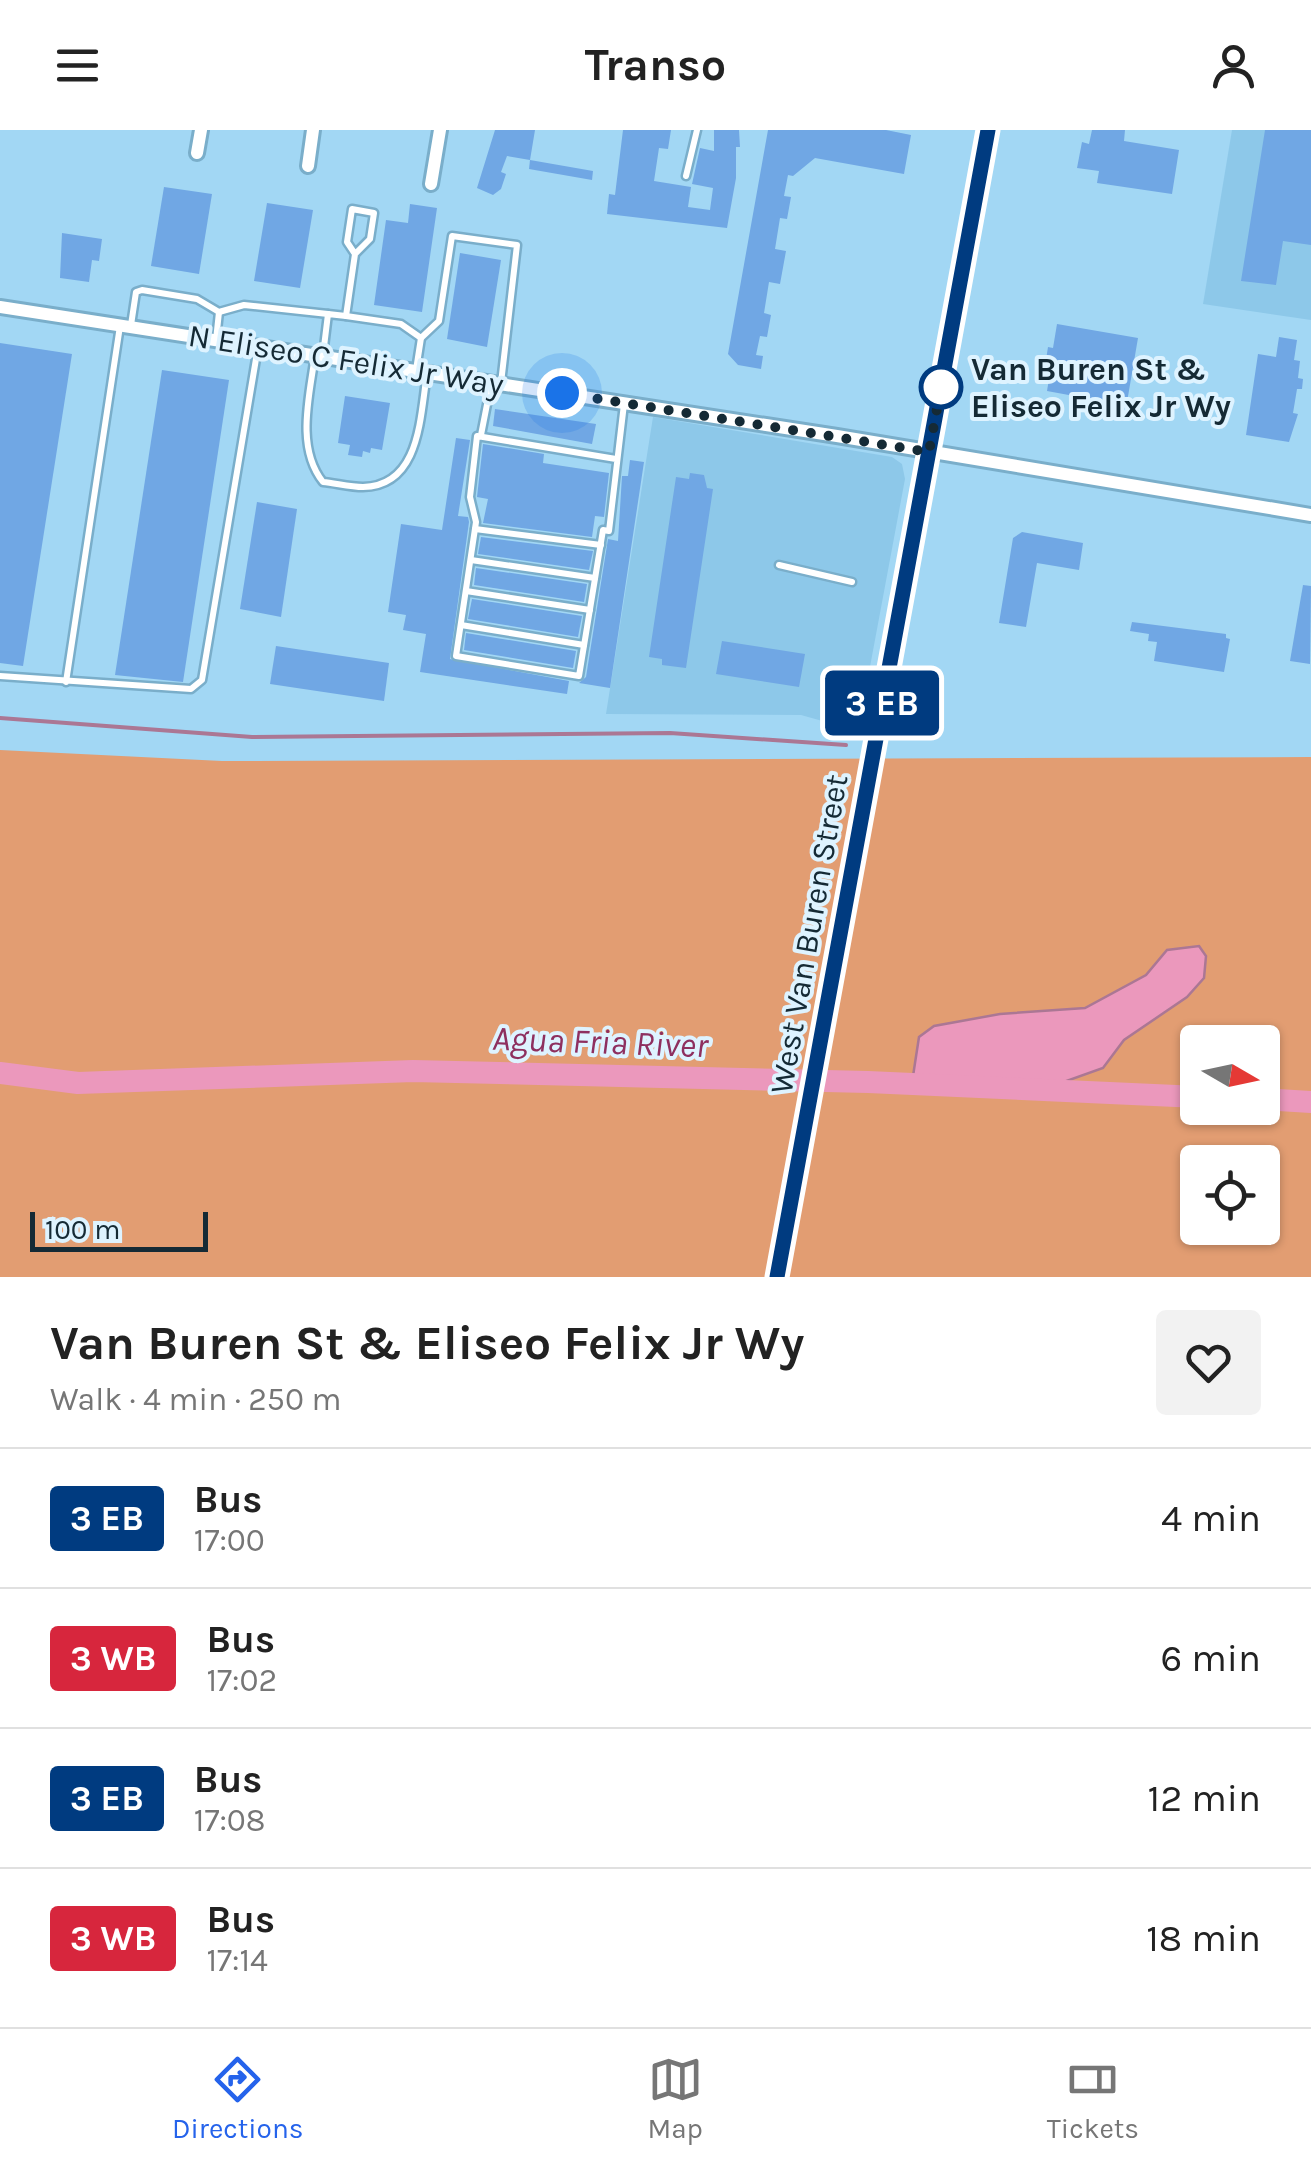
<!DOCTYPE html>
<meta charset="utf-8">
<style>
body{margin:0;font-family:Karla,sans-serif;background:#f2f2f2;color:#222;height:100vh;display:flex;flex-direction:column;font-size:38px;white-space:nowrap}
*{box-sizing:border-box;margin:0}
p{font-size:32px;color:#767676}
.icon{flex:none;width:55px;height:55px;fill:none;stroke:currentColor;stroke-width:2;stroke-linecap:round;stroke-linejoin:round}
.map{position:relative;height:1147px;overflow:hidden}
.sheet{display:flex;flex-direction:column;background:#fff;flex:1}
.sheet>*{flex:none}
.badge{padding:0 20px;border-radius:8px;font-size:35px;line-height:65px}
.needle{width:65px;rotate:99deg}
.controls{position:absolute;left:1180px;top:895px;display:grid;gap:20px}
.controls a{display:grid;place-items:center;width:100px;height:100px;border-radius:10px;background:#fff;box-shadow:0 2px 8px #0004;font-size:50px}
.scale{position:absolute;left:30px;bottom:25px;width:178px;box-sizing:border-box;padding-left:10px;border:5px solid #152a35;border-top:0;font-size:28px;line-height:35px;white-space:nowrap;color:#152a35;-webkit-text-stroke:8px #def3ff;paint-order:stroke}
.you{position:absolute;width:50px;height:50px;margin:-25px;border:8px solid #fff;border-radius:50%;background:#1a73e8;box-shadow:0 0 0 15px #1a73e833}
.map>.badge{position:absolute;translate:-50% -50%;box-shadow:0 0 0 5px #fff}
.round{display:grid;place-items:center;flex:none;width:105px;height:105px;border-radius:10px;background:#f2f2f2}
.summary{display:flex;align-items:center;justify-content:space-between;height:170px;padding:0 50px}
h1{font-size:48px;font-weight:700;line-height:75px}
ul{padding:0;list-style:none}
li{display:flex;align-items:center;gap:30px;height:140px;padding:0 50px;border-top:2px solid #e0e0e0}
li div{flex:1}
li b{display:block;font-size:38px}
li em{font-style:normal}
li .badge{min-width:110px;font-weight:700;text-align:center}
header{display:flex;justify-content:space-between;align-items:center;height:130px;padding:0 50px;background:#fff;font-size:45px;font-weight:700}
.dock{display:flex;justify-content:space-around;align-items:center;height:140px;border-top:2px solid #e0e0e0;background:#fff;font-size:28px;color:#767676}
.dock a{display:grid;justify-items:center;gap:5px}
.dock .on{color:#2563eb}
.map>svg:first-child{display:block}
.built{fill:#8dc8e9}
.green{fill:#e29d72;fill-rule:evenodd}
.water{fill:#eb98bc;stroke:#ab7794;stroke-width:2.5}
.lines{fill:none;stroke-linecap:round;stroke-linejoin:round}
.stream{stroke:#ab7794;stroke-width:4}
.river{stroke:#eb98bc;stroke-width:22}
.building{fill:#70a7e4}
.lane-casing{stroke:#7aaeca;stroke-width:11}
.street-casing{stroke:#7aaeca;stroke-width:18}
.primary-casing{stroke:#fff;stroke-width:25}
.lane{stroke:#fff;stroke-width:6}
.street{stroke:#fff;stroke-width:12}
.primary{stroke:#bec27e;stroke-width:20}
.line-casing{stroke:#fff;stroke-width:22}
.line{stroke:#003b80;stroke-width:15}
.walk{stroke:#152a35;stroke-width:10;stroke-dasharray:0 18}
.stop-dot{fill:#fff;stroke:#003b80;stroke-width:5}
.labels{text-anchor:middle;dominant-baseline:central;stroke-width:8;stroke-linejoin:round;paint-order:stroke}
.street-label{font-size:32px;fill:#152a35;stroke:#def3ff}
.stop-label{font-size:32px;font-weight:bold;fill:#152a35;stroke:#def3ff;text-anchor:start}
.water-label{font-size:35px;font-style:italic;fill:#8e2f5f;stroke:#def3ff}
</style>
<header><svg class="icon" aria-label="menu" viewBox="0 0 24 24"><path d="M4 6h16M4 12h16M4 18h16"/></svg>Transo<svg class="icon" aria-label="person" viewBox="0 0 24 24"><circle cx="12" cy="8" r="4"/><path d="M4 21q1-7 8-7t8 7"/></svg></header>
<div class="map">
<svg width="1311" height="1147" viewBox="0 0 1311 1147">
<rect width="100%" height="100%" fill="#a2d7f4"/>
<g class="built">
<polygon points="1232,0 1311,0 1311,190 1203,174"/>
<polygon points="653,287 892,327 902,334 905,349 858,601 801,585 606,584"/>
</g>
<path class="green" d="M0,620L222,631L1311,627V1147H0ZM1198,912H1262V978H1198ZM1198,1032H1262V1098H1198Z"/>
<polygon class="water" points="1199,816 1206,826 1204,848 1187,867 1124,910 1103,938 1033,963 925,952 913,946 919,907 934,896 1000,884 1085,878 1146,845 1167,820"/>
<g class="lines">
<polyline class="stream" points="0,588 252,607 670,603 846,615"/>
<g class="river">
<polyline points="0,943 78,953 413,941 868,952 1198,967"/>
<polyline points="1262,969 1311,972"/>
</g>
</g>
<g class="building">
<polygon points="495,0 535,0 530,30 507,26 501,42 506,44 501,59 493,65 477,58"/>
<polygon points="623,0 671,0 668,19 659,18 654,51 691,57 688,77 710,80 713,58 692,54 700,18 714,21 714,0 739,0 740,17 736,17 736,48 727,98 607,84 609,64 615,65"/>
<polygon points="768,0 886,0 911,5 904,44 815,28 793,46 788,45 784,66 791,67 787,89 780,88 775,119 786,121 780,154 769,152 764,183 771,185 767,207 760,206 756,225 763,226 761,239 738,235 728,224"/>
<polygon points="1092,0 1125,0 1124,11 1179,20 1172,64 1097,53 1099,41 1077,38 1082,12 1089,14"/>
<polygon points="1265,0 1311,0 1311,115 1283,111 1276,155 1241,151"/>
<polygon points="530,30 593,41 592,50 529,39"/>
<polygon points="164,57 212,64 199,144 151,136"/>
<polygon points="267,73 313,80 300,158 254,151"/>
<polygon points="410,74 437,78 422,182 374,175 386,90 408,93"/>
<polygon points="62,103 102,109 99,131 92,130 89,152 60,148"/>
<polygon points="460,123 501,130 487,217 447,209"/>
<polygon points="1057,194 1138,208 1126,278 1095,276 1096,270 1047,261 1051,237 1045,236 1048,217 1053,218"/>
<polygon points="1279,207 1297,210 1294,230 1300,231 1298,248 1303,249 1302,259 1297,259 1293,283 1298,284 1289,312 1246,305 1258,224 1276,227"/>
<polygon points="0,213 72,224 23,536 0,533"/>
<polygon points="162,240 229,250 183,552 115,545"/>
<polygon points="345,266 390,273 382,320 371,318 370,323 363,321 362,327 348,325 350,315 338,313"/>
<polygon points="495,279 596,294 592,314 493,296"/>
<polygon points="456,308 470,310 458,386 468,387 469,392 450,529 569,551 567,564 420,542 426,504 403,500 406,485 388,482 401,394 442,400"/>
<polygon points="483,314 544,324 543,333 609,343 604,387 595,386 592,407 483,393 488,369 477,367"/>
<polygon points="630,330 644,332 610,558 579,553 586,547 608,409 618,411 622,346 628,346"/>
<polygon points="690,343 704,345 707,358 713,359 686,538 662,535 662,529 649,527 676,347 689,349"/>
<polygon points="257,372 297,379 281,487 240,479"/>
<polygon points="1022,402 1083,413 1079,440 1037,433 1026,497 999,493 1013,408"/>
<polygon points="481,407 593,421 589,440 478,424"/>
<polygon points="476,438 587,454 584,472 474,455"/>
<polygon points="1303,455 1311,456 1310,534 1290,531"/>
<polygon points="472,469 582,486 578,507 468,489"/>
<polygon points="1132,492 1226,504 1226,508 1230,509 1224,542 1154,531 1157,512 1148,511 1149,504 1130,501"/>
<polygon points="466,503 576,521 573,538 464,520"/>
<polygon points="722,511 805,524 799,557 716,544"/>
<polygon points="276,516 389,533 384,571 270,554"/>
</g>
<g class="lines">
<g class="lane-casing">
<g id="lane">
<polyline points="686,46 697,0"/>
<polyline points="355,124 347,112 352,79 374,83 370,109 355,124 346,186 401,194 421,208"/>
<polyline points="131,195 136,162 142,160 197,169 219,182 244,175 328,184"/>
<polyline points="216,210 219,182"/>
<path d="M315,225C310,264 295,317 323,352C335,353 350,357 363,357C421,356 420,285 427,244"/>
<polyline points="323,225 328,184 346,186"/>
<polyline points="416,240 421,208 439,191 452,106 517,115 501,253"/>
<polyline points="481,305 491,254"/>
<polyline points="616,329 477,306 470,367 476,392 456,526 579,546 603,400 609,401 624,274"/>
<polyline points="475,399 601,415"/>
<polyline points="471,430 595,448"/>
<polyline points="779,435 852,452"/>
<polyline points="466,461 590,480"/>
<polyline points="461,495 584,515"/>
<polyline points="0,546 191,559 202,550 258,217"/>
<polyline points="66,552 120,196"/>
</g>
</g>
<g class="street-casing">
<g id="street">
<polyline points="197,23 201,0"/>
<polyline points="308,36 313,0"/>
<polyline points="431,54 440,0"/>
<polyline points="0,177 837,306 1311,385"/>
</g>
</g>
<g class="primary-casing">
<polyline id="primary" points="777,1147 988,0"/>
</g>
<use href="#lane" class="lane"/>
<use href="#street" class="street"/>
<use href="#primary" class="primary"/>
</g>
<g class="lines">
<g class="line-casing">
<polyline id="line" points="777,1147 988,0"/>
</g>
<use href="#line" class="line"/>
<polyline class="walk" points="562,263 929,322 941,257"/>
</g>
<circle class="stop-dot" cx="941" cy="257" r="20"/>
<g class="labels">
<g class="street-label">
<text transform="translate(346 230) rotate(9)">N Eliseo C Felix Jr Way</text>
<text transform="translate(809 804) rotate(-80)">West Van Buren Street</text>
</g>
<g class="stop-label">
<text x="971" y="239">Van Buren St &amp;<tspan x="971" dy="37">Eliseo Felix Jr Wy</tspan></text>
</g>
<g class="water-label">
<text transform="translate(600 912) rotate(2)">Agua Fria River</text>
</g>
</g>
</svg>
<div class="controls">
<a><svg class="needle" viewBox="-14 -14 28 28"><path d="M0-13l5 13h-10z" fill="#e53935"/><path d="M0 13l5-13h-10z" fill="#767676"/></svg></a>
<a><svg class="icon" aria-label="locate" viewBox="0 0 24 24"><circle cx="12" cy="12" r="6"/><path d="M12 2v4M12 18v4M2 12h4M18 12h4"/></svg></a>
</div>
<div class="scale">100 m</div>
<div class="you" style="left:562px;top:263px"></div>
<b class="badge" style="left:882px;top:573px;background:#003b80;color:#fff">3 EB</b>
</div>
<section class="sheet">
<div class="summary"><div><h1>Van Buren St &amp; Eliseo Felix Jr Wy</h1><p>Walk · 4 min · 250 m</p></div><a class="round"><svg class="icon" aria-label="heart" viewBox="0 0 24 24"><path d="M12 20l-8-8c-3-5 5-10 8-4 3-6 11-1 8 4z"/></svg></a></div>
<ul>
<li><span class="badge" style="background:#003b80;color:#fff">3 EB</span><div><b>Bus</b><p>17:00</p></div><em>4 min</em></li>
<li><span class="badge" style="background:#d7263d;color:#fff">3 WB</span><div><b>Bus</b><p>17:02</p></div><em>6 min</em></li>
<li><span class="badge" style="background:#003b80;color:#fff">3 EB</span><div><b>Bus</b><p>17:08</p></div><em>12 min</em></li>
<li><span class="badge" style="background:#d7263d;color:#fff">3 WB</span><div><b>Bus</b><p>17:14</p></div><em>18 min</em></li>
</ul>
</section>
<nav class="dock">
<a class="on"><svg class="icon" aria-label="directions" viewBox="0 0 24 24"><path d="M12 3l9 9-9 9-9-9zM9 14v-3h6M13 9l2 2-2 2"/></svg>Directions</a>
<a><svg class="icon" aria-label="map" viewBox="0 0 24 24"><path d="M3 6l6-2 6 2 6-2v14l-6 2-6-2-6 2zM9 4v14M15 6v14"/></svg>Map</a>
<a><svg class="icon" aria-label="tickets" viewBox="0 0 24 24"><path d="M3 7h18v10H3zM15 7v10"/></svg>Tickets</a>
</nav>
